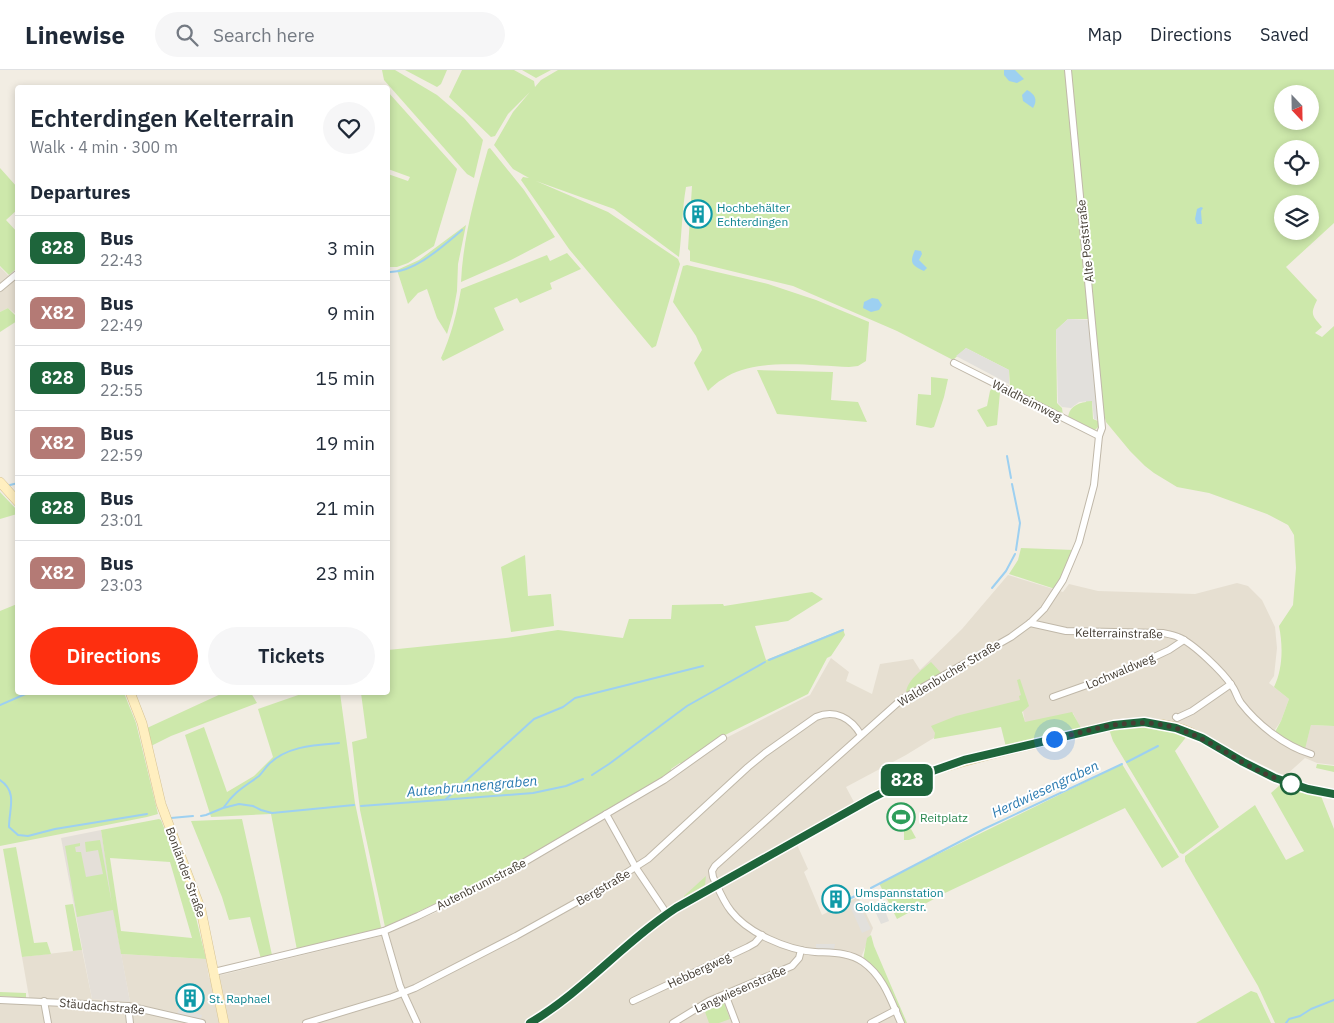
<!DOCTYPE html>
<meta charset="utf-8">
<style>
body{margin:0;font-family:"IBM Plex Sans",sans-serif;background:#f6f6f7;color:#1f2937;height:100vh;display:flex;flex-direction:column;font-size:19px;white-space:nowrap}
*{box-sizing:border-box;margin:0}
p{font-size:16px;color:#747a83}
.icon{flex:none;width:28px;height:28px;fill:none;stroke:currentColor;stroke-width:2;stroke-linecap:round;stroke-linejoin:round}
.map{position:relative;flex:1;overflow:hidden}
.details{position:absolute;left:15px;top:15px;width:375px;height:610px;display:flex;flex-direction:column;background:#fff;border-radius:5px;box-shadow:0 2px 8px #0003}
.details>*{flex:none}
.badge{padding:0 10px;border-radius:8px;font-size:18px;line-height:32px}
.needle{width:32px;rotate:158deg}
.fabs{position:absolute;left:1274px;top:15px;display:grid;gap:10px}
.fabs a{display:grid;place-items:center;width:45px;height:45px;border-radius:50%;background:#fff;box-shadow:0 2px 8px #0003;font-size:25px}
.you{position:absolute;width:25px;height:25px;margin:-12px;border:4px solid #fff;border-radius:50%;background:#1a73e8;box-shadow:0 0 0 8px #1a73e833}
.map>.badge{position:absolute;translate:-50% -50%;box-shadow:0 0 0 2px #fff}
h2{padding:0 15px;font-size:19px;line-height:45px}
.round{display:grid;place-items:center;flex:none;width:52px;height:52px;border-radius:26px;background:#f6f6f7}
.headline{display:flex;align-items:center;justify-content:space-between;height:85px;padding:0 15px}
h1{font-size:24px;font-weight:600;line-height:38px}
.action{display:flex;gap:10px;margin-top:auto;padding:10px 15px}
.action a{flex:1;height:58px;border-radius:30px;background:#fe2f0f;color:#fff;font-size:20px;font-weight:600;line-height:58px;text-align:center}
.action a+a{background:#f6f6f7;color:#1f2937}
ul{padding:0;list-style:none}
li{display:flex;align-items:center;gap:15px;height:65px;padding:0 15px;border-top:1px solid #e0e1e3}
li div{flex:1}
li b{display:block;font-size:19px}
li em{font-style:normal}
li .badge{min-width:55px;font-weight:700;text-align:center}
header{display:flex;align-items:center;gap:30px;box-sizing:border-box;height:70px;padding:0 25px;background:#fff;border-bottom:1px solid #e0e1e3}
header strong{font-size:24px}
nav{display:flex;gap:28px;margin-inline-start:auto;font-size:18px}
.search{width:350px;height:45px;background:#f6f6f7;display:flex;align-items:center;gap:12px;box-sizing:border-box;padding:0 18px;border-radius:28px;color:#747a83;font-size:19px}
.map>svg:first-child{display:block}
.residential{fill:#e6dfd1}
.industrial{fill:#e4dfd8}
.green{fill:#cde8ab;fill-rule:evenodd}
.parking{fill:#e2e0dc}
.water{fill:#9dd0f1}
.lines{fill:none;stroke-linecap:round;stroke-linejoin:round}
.stream{stroke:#9dd0f1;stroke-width:2}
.street-casing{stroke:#c0b8a9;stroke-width:8}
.secondary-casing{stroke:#d6c394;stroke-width:10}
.street{stroke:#fff;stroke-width:6}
.secondary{stroke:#ffefc0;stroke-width:9}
.line-casing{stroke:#fff;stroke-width:11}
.line{stroke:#1e653b;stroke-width:8}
.walk{stroke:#443d33;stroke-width:5;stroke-dasharray:0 9}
.stop-dot{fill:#fff;stroke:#1e653b;stroke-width:2.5}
.labels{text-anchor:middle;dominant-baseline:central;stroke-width:4;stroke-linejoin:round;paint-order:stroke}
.culture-label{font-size:12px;fill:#0d838f;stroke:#fff;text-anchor:start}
.street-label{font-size:12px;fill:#443d33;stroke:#fff}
.leisure-label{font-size:12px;fill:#27864d;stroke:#fff;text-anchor:start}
.water-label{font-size:14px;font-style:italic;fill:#2b7bb1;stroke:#fff}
</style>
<header>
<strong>Linewise</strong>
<div class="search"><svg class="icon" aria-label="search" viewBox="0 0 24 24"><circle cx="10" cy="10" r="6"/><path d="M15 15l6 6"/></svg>Search here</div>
<nav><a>Map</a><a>Directions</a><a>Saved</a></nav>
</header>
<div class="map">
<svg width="1334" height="953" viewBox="0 0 1334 953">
<rect width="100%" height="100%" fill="#f2ede3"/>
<g class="residential">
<polygon points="0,197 9,206 17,200 17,245 8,238 0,242"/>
<polygon points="1008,505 1063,522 1069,514 1098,521 1195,524 1237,513 1248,516 1262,530 1275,557 1277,578 1274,606 1269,613 1289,629 1281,651 1272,664 1283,673 1303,685 1311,655 1334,656 1334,695 1317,693 1305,688 1285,706 1181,655 1161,649 1125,648 1080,657 1073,643 1025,653 1023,641 950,658 906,685 846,717 855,734 794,768 808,799 804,802 822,845 858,827 873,858 860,890 876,903 901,953 0,953 0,931 30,933 22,887 82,880 92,929 130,932 121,884 206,889 209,908 381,866 437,842 508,806 660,717 726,668 810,625 831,588 849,602 846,611 872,624 880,594 913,589 920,600 962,559"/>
</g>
<polygon class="industrial" points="101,760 117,861 130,932 92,929 61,768"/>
<g class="green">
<polygon points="382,0 395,0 437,25 464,48 483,70 474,108 467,104 384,10"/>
<polygon points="405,0 447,0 441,14 437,17"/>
<path d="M462,0H514L534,11L535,17L541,10L558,0H1334V153L1286,197L1317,230C1310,245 1312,245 1322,257L1315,263L1322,267L1334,256V656L1311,655L1305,679L1292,674L1275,662L1281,651L1289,629L1274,617C1283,598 1283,576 1279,556L1293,535L1296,498L1294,465L1288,455L1267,444L1209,423L1177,417L1154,403L1145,396L1130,381L1106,352L1103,340L1095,249H1068L1056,260L1057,333L1062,338L1063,346L1010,318L1009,300L966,278L953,290L897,261L793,216L690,191V181L688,179L692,116L686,117C682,140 682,163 679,187L614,139L536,111L608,142L678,189L680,194L656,276L652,278L569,179L521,110L523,107L529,108L513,99L494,75L513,42L530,22L508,44L495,66L491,67L449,27ZM1282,24H1310V51H1282ZM1282,79H1310V106H1282ZM1282,134H1310V161H1282Z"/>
<polygon points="522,0 551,0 536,8"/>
<polygon points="388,22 457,99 434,176 408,193 397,197 388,197 388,104 408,111 410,107 388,99"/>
<path d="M490,78L524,120L555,167L511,190L461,212C463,167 476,122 488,79Z"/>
<polygon points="0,98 17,117 17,140 6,150 17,162 17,198 9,205 0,196"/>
<polygon points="466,155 458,194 457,221 453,243 447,264 437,248 427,219 418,223 408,234 397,200 419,190"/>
<path d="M567,183L581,199L550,213L552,219L520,233L517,228L494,238L504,260L443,291L441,288C451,266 457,243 461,219L547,185L550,191Z"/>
<path d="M687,195L768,214L816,230L869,252L866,291L858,296L849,297C811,296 755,287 723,309C717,312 712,317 708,321L694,293L702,280L696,266L673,232L683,196Z"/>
<polygon points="8,238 17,247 17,251 0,262 0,242"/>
<polygon points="757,300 833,302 831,330 858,332 867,352 777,344"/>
<polygon points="931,307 948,309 944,327 934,357 931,358 916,355 918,324 931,325"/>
<polygon points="993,317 1000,322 997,355 987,357 977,340 987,336 990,321"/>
<path d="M1087,320L1092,330L1093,349L1098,351V357L1094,361L1068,349C1068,338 1077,333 1086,332Z"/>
<polygon points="0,422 17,440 17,444 0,449"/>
<polygon points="1021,478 1074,480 1055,519 1009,504 1018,490"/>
<polygon points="525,485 528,526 551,524 554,556 511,562 501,497"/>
<polygon points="812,522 823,529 788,551 755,556 766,590 843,559 845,565 831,586 827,588 808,624 721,667 683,696 680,693 671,699 672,703 493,807 385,857 360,740 352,672 367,668 361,623 388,622 388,580 506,568 558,560 623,568 629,549 671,549 672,535 723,534 724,536"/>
<polygon points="17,534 18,622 124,623 136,653 158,744 147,747 0,776 0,541"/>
<path d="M931,592L941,603L906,623C907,610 922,600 931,592Z"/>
<polygon points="1020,609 1029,636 1022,642 1025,652 1072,642 1081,658 1006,677 1001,657 934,669 935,663 931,656 956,646 1020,630 1019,626 1021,625 1017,610"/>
<polygon points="223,623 251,623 257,633 171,666 151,676 147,658"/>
<polygon points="304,623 340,623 355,733 381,857 380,859 297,880 271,744 211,747 185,665 204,657 227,722 254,706 273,687 258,639"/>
<polygon points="1143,655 1167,658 1187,666 1175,681 1219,757 1183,784 1180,783 1113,671 1109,659"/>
<polygon points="1122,694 1179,787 1162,798 1125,738 945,823 897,849 879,813"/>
<polygon points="1317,694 1334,696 1334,702 1316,698"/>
<polygon points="1280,715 1298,722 1321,726 1334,759 1334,953 1275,953 1258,916 1185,791 1185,786 1255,735 1286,790 1304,781 1271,723"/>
<polygon points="906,737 913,747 896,758 889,747"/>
<path d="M159,749L161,750L192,831L206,889L121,884L113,840L77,847L65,776L80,773V776L75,777L76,782H81L86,807L103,804L98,780L86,782L85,772L100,770L112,834L101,760ZM110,788L170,792L192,868L121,861Z"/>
<polygon points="242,749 272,885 261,889 250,847 229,850 222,827 191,751"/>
<polygon points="911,759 916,768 909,770 904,770 904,761"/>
<polygon points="16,777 34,873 47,872 51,884 22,887 3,779"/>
<polygon points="706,806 705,815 684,827 684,826"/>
<polygon points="73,834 82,880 73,881 65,835"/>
<path d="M871,865L874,876L907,953H905C893,926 888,907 863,890L867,868Z"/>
<polygon points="1251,921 1257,923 1271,953 1196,953"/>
<polygon points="0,922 26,923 26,928 0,926"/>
<polygon points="721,931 724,933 730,949 719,953 709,953 704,939"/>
</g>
<g class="parking">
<polygon points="1068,249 1090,250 1100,351 1094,349 1092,331 1079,332 1071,338 1062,337 1058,333 1056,260"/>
<polygon points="966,278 1009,300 1009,314 956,286"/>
<polygon points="857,830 871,859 862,863 849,834"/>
<polygon points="884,838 889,851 881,854 875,841"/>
<polygon points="816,874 835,874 834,879 816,879"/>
<polygon points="179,939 202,945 201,949 177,944"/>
</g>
<g class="water">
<polygon points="1004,0 1015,0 1024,9 1017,13 1009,11 1004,5"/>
<path d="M1027,20C1035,24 1038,30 1033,38L1023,31L1022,25Z"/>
<polygon points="1201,137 1203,138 1201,141 1202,154 1197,154 1195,149 1197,139"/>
<path d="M915,180L921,181L922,184L919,190L927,198L924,201C912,196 909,193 915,180Z"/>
<polygon points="872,228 878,229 882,235 879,240 871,242 863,238 864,232"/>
</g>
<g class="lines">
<g class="stream">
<path d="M388,202C413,204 443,176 462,160"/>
<polyline points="1007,386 1011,408"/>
<polyline points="1012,414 1020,453 1016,480"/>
<polyline points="10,415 18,413"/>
<polyline points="992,518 1006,501 1015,484"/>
<polyline points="769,590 843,560"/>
<polyline points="0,635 30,622"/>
<polyline points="1127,692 1158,676"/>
<polyline points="592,705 609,694 687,636 765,592"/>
<path d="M0,710C18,722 9,739 9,757L18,765L28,766L55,759L147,744"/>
<polyline points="446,729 534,649 563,637 575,628 703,596"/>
<polyline points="361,736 533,723 566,716 583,709"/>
<path d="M224,737C235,721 244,717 259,706C263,702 265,698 269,694C287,676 315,675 339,673"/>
<polyline points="201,746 206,745 223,738 239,734 253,736 261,740 272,743 354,735"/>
<polyline points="171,748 193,746"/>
<polyline points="871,818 984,759 1122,694"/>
<polyline points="849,829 867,820"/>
<polyline points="1286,953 1289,949 1300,946 1311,939 1334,930"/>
</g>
<g class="street-casing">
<g id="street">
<polyline points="0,218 18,203"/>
<polyline points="954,293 1099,366"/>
<path d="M1030,553L1066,561L1163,563C1168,564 1174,565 1178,567C1193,573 1223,602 1232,616C1236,621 1237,628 1241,633C1258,655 1285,676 1311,684"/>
<polyline points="1053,627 1118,604 1169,580 1184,570"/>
<polyline points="1176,647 1177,648 1192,641 1231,614"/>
<polyline points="606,744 636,798 667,844"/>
<polyline points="384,861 400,916 417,953"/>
<polyline points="214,902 384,861 418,846 503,805 528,790 664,710 723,668"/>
<polyline points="725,924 736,953"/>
<polyline points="0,930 128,936 202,953"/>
<polyline points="44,931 48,953"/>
<polyline points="633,931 748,877 755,873 762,865"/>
<polyline points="128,936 130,953"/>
<path d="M306,953L392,927L415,918L516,866L609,814L648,789L748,697L765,683L816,647C835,639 851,648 861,665"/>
<polyline points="673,953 709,931 792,896 799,888 801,880"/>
<polyline points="871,953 896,940"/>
<path d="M901,953C891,931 884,907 863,892C849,882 832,883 815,882C787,880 748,863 731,841C723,831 718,818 713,807L712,801L715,796L902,629L1011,567L1030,553L1044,539L1063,510L1079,472L1094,415L1099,366L1102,358L1068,0"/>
</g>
</g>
<g class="secondary-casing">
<g id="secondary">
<polyline points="0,412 18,432"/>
<polyline points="130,622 142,653 161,734 201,840 224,953"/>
<path d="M530,953C584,921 624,872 676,838L882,722C935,696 991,684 1048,671C1092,660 1136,644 1182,659C1204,667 1224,682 1245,693C1273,709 1302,719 1334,724"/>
</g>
</g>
<use href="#street" class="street"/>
<use href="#secondary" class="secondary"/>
</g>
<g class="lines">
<g class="line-casing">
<path id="line" d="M530,953C584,921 624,872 676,838L872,728L910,709L964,690L1114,655L1144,652L1176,658L1202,668L1243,692L1275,708L1308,719L1334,724"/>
</g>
<use href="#line" class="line"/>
<path class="walk" d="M1054,669C1081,663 1109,653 1137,653C1177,651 1209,672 1242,692C1258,701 1274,708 1291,714"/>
</g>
<defs>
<g id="building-ring" transform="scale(1.4375)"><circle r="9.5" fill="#fff" stroke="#0f9aa8" stroke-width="1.5"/><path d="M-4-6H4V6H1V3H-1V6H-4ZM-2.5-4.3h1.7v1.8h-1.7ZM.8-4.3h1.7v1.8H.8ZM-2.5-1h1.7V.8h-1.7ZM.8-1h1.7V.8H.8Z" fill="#0f9aa8"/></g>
<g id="stadium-ring" transform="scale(1.4375)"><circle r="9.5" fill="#fff" stroke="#2e9e5b" stroke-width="1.5"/><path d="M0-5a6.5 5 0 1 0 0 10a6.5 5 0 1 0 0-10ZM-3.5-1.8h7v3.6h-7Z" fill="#2e9e5b"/></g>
</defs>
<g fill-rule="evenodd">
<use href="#building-ring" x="698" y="144"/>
<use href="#stadium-ring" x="901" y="747"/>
<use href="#building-ring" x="836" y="829"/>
<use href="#building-ring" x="190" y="928"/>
</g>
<circle class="stop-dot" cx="1291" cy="714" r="10"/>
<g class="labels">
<g class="culture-label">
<text x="717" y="137">Hochbehälter<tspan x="717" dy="14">Echterdingen</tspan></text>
<text x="855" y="822">Umspannstation<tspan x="855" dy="14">Goldäckerstr.</tspan></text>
<text x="209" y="928">St. Raphael</text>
</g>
<g class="street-label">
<text transform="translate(1085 171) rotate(-96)">Alte Poststraße</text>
<text transform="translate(1027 330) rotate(27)">Waldheimweg</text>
<text transform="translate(1119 563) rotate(1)">Kelterrainstraße</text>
<text transform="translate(1120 601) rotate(-23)">Lochwaldweg</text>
<text transform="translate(949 603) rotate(-31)">Waldenbucher Straße</text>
<text transform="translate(186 802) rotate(70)">Bonländer Straße</text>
<text transform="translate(481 814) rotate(-27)">Autenbrunnstraße</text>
<text transform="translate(603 817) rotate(-30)">Bergstraße</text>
<text transform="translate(699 900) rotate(-25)">Hebbergweg</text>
<text transform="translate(740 919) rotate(-24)">Langwiesenstraße</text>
<text transform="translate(102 936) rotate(5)">Stäudachstraße</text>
</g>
<g class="leisure-label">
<text x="920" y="747">Reitplatz</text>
</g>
<g class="water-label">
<text transform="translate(472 716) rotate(-5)">Autenbrunnengraben</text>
<text transform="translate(1045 719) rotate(-25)">Herdwiesengraben</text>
</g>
</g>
</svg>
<div class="fabs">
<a><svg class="needle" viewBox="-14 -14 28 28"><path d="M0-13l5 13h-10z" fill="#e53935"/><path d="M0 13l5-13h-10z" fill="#747a83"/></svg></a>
<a><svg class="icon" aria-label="locate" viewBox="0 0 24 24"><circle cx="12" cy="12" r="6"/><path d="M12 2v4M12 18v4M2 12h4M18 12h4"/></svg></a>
<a><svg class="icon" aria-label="layers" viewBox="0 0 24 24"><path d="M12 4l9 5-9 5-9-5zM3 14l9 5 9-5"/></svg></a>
</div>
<div class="you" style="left:1054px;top:669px"></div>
<b class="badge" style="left:907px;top:710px;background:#1e653b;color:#fff">828</b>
<section class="details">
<div class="headline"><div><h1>Echterdingen Kelterrain</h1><p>Walk · 4 min · 300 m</p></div><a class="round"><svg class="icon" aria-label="heart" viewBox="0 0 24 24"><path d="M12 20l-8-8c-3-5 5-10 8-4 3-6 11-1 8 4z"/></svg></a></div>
<h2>Departures</h2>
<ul>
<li><span class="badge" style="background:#1e653b;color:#fff">828</span><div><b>Bus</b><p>22:43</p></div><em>3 min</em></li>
<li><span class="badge" style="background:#b47a75;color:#fff">X82</span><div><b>Bus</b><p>22:49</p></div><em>9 min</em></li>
<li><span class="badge" style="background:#1e653b;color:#fff">828</span><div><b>Bus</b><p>22:55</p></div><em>15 min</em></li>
<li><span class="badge" style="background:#b47a75;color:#fff">X82</span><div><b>Bus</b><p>22:59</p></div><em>19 min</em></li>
<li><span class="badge" style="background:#1e653b;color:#fff">828</span><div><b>Bus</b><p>23:01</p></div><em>21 min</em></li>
<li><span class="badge" style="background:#b47a75;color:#fff">X82</span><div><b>Bus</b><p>23:03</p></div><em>23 min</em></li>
</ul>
<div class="action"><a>Directions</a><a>Tickets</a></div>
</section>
</div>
